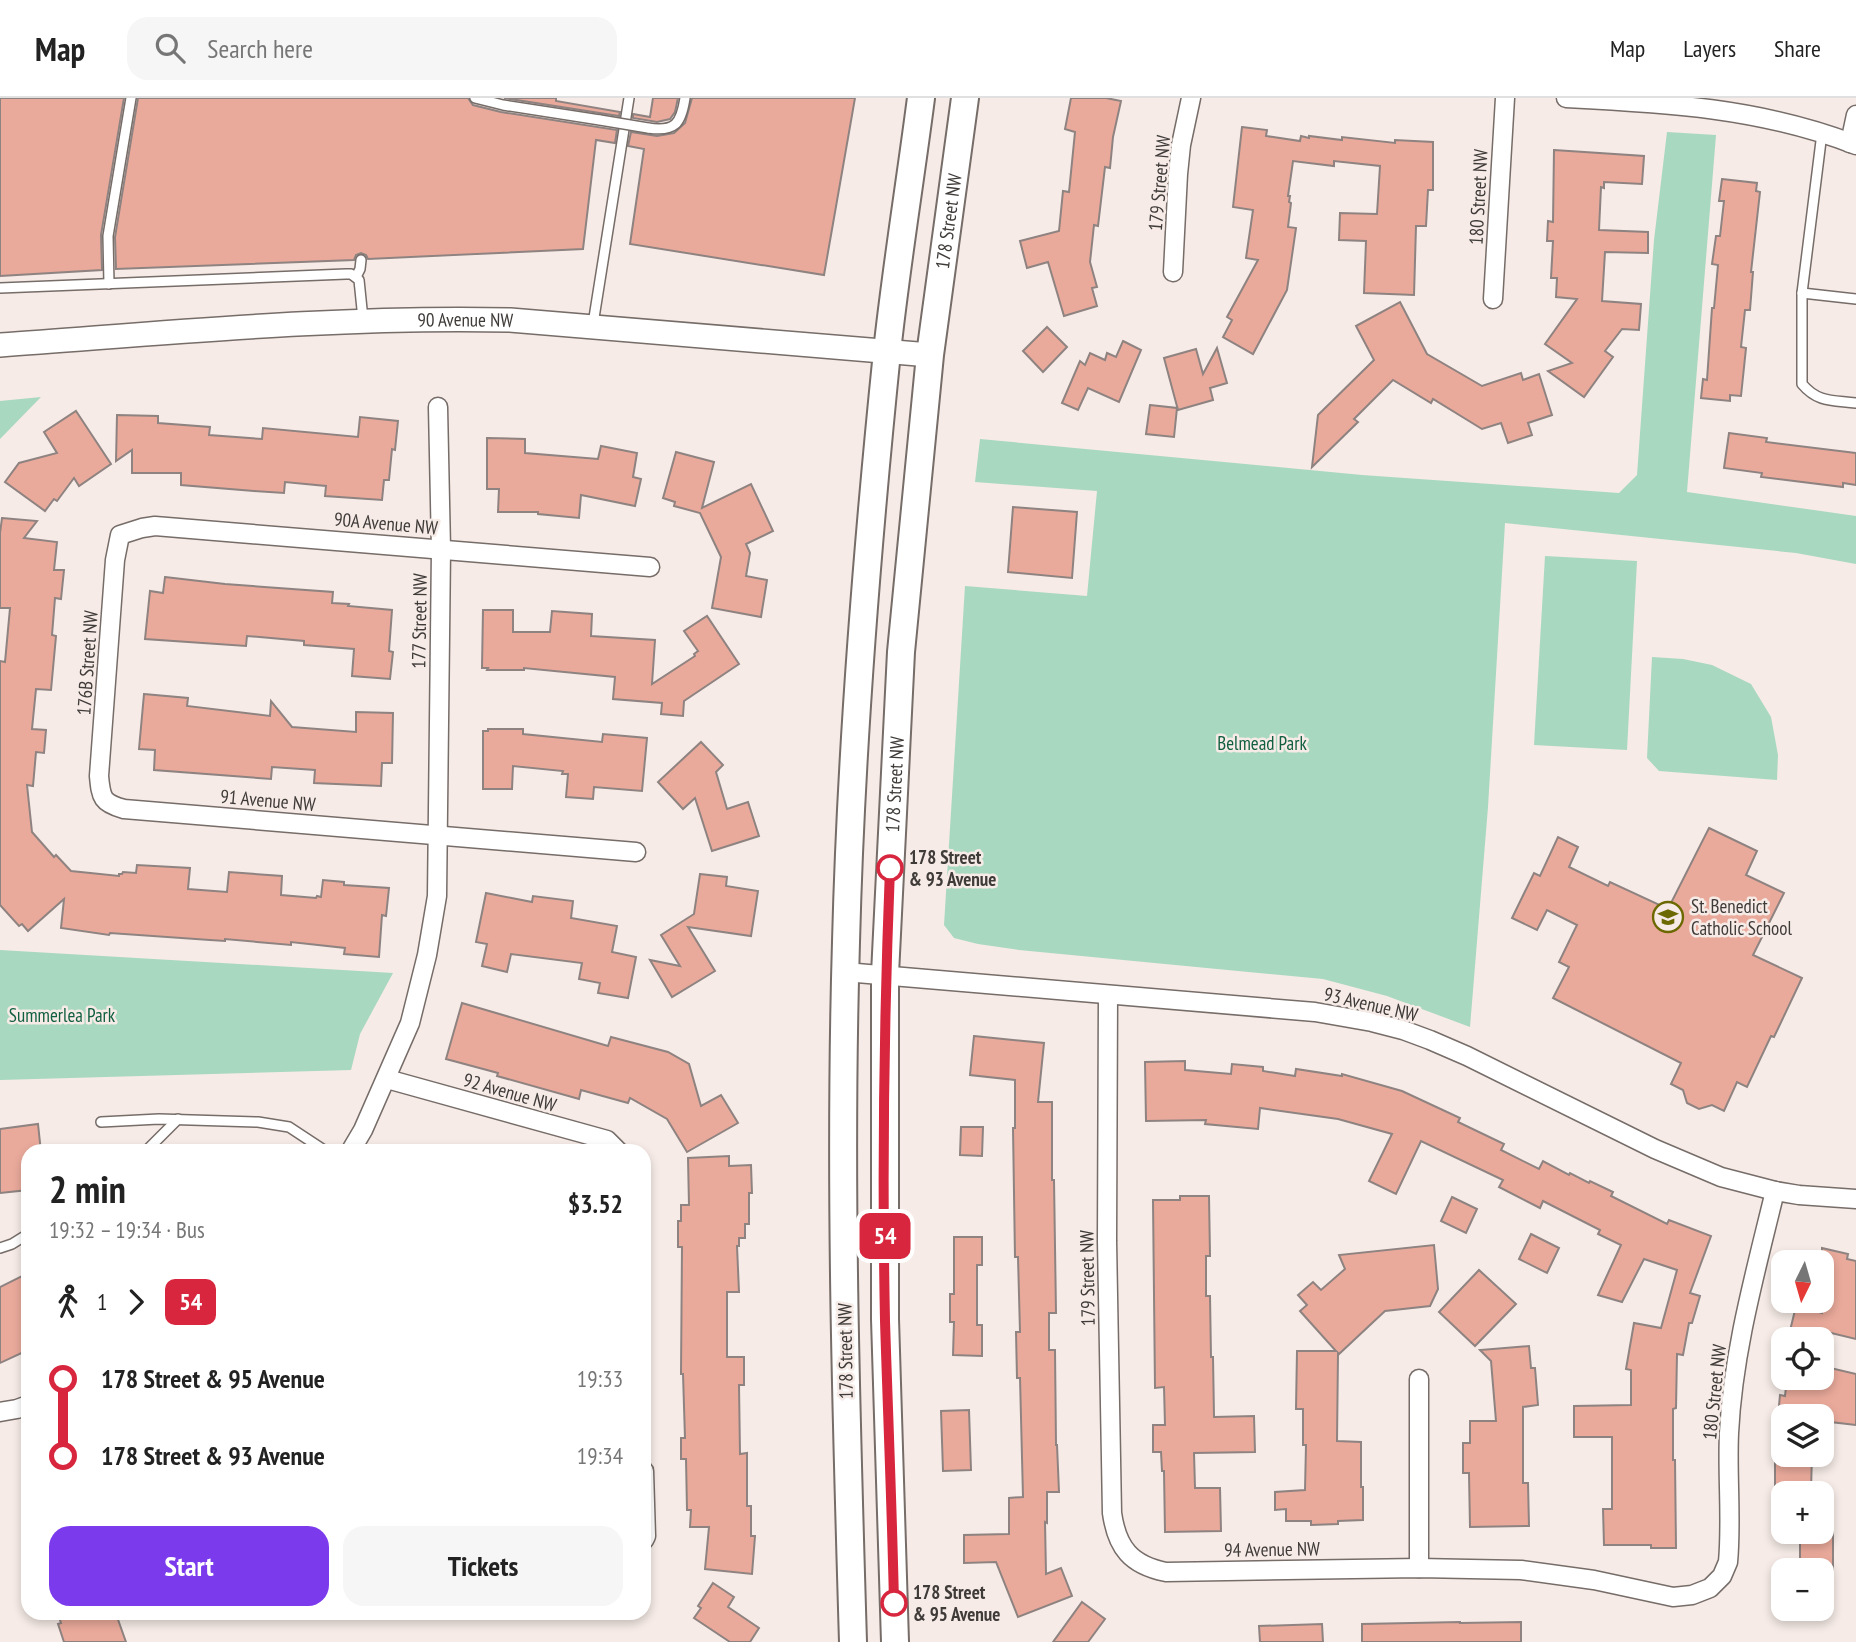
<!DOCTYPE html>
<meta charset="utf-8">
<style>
body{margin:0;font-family:"PT Sans Narrow",sans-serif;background:#f6f6f6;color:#222;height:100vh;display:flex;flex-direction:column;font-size:26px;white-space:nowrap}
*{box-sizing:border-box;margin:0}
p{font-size:23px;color:#767676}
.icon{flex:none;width:38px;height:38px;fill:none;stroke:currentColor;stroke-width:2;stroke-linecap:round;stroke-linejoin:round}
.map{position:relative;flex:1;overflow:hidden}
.details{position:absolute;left:21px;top:1046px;width:630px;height:476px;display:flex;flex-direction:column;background:#fff;border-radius:21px;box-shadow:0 4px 10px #0003}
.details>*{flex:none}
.badge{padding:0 14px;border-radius:10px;font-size:24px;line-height:46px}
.needle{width:46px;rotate:185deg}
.tools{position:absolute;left:1771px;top:1152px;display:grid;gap:14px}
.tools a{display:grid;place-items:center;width:63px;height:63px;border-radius:14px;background:#fff;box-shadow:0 4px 10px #0003;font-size:35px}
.map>.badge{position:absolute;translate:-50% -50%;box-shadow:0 0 0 4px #fff}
.legs{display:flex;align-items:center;gap:10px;height:77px;padding:0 28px;font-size:23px}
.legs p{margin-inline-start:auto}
.overview{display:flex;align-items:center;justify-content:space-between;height:119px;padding:0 28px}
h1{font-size:38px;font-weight:600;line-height:52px}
.action{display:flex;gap:14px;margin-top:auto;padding:14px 28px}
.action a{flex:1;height:80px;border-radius:21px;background:#7c3aed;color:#fff;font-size:28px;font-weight:600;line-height:80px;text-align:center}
.action a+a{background:#f6f6f6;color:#222}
ul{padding:0 28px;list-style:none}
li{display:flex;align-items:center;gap:24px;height:77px;font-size:26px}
li i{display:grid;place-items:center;width:10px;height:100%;margin:0 9px;background:currentColor}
li i::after{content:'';width:18px;height:18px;margin:-9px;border:5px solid;border-radius:50%;background:#fff}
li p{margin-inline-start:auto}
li:first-child i{background:linear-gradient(#0000 50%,currentColor 0)}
li:last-child i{background:linear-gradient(currentColor 50%,#0000 0)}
header{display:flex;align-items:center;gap:42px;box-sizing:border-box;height:98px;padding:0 35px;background:#fff;border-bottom:2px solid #e0e0e0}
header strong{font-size:33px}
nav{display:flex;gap:38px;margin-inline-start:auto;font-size:24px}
.search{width:490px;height:63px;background:#f6f6f6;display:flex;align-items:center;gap:18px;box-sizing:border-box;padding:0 24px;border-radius:21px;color:#767676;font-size:26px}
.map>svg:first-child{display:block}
.green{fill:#a8d8bf}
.building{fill:#eaaa9b;stroke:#8e8381;stroke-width:2}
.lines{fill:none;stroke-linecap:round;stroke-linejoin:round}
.service-casing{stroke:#766c68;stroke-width:12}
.minor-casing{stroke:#766c68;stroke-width:21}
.tertiary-casing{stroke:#766c68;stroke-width:26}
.secondary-casing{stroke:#766c68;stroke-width:30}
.service{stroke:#fff;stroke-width:9}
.minor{stroke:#fff;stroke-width:18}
.tertiary{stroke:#fff;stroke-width:23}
.secondary{stroke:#fff;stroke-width:26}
.service-bridge-casing{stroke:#766c68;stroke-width:12;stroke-linecap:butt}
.service-bridge{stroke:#fff;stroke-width:9}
.line-1-casing{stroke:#fff;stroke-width:16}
.line-1{stroke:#d7263d;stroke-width:10}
.stop-1-dot{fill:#fff;stroke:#d7263d;stroke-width:3.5}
.labels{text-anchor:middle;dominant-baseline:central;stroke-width:5;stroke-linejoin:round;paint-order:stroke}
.street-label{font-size:19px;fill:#3f3b39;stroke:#f6ebe6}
.park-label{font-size:19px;fill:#115f41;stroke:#f6ebe6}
.stop-label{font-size:19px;font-weight:bold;fill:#3f3b39;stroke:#f6ebe6;text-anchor:start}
.poi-label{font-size:19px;fill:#3f3b39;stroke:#f6ebe6;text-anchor:start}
</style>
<header>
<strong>Map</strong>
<div class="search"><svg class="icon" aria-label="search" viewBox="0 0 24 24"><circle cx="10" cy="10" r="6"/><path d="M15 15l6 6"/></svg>Search here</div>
<nav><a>Map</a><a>Layers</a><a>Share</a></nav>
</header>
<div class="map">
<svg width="1856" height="1544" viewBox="0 0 1856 1544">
<rect width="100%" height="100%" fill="#f6ebe6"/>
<g class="green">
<polygon points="1667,34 1716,37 1687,394 1856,418 1856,466 1796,455 1505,425 1488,709 1470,929 1387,898 1323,881 1019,852 978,846 954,840 944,827 965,488 1087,498 1097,393 975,384 980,341 1362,377 1619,395 1637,377 1654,142"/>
<polygon points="41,299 0,341 0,303"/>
<polygon points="1545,458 1637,463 1627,652 1534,647"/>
<polygon points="1652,559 1683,561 1712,567 1751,586 1771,619 1778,657 1777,682 1659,673 1647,660"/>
<polygon points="0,852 393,875 360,936 351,972 0,982"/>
</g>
<g class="building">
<polygon points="0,0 124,0 101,137 102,172 0,178"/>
<polygon points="138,0 468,0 473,7 501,14 617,32 615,45 596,42 583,151 368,161 366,157 361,155 356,157 354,162 116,171 115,139"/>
<polygon points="504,0 556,0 556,3 620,14 619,18"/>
<polygon points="653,0 678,0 675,14 670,21 657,24 633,20 633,16 650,19"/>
<polygon points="692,0 855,0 824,177 630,146 644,51 628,48 631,34 657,38 674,35 685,25"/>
<polygon points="1071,0 1106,0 1121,3 1113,39 1110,70 1105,69 1098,128 1094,127 1090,164 1097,189 1092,190 1097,208 1064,218 1048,164 1027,170 1020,143 1059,133 1063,93 1069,94 1075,34 1065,31"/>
<polygon points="1242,29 1267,32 1266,38 1300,43 1301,38 1309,40 1309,38 1342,42 1342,39 1395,45 1395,42 1433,44 1433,92 1428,92 1426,128 1416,128 1414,197 1364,195 1366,143 1339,142 1340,115 1377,116 1380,68 1334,63 1334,68 1293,63 1288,98 1290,98 1289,104 1291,105 1288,129 1296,130 1287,192 1253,256 1223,239 1232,222 1227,219 1258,162 1246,160 1253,112 1233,109"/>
<polygon points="1554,52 1644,58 1642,86 1604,84 1604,90 1601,89 1599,132 1648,134 1648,155 1605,154 1602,203 1641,206 1639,232 1622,231 1605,253 1613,259 1584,299 1548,273 1572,265 1545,246 1577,201 1556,199 1557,180 1551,180 1553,143 1547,143 1548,123 1553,124"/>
<polygon points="1722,81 1757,85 1756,93 1760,94 1751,174 1753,174 1750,212 1745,212 1741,249 1746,250 1741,298 1730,297 1730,303 1701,300 1703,281 1707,282 1712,210 1714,210 1718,167 1712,166 1716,138 1720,138 1724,103 1719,103"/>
<polygon points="1400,204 1427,256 1482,288 1521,275 1523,282 1539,276 1552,317 1528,325 1532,337 1508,345 1501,325 1482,331 1433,301 1431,305 1393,282 1354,321 1358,324 1312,369 1318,317 1374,262 1356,228"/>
<polygon points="1047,229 1067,249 1043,274 1023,253"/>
<polygon points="1123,243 1141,252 1119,304 1088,290 1078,312 1062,305 1080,263 1085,267 1090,255 1105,262 1107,255 1116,259"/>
<polygon points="1217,250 1227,285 1210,290 1213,302 1178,312 1164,260 1196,251 1203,276"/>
<polygon points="1150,307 1177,310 1174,339 1146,336"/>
<polygon points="76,313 111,366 79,388 74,380 57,403 54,401 45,413 5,384 19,365 57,355 44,334"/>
<polygon points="117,317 158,318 158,325 210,329 209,337 262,341 263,330 358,339 360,319 398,323 395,352 392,351 389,382 384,382 382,402 325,398 326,388 285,384 284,395 254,393 181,387 181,375 132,375 132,352 116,363"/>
<polygon points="1729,335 1767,340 1766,344 1856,355 1856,387 1843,385 1843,389 1761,379 1762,375 1724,370"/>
<polygon points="487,340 525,341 525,355 598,361 601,348 637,355 633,379 641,381 635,408 581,397 579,420 538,416 538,414 498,414 499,391 487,391"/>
<polygon points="676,354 714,364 702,410 751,386 773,433 746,446 750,455 746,478 767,482 761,519 712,510 721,459 700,415 674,408 675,404 663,400"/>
<polygon points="1013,409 1077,414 1072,480 1008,474"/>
<polygon points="2,420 37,423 24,440 57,444 54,472 64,472 61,501 55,500 52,537 56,538 51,592 36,591 32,631 46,632 44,655 36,654 33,688 27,687 32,734 54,759 56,757 71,773 119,778 119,776 122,776 123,774 136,775 137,767 190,770 188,791 227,794 229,774 282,778 281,797 316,800 317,798 321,799 323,782 344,784 344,787 389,790 386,818 382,817 379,859 344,856 345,850 291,844 291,847 225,841 225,843 210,842 110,835 109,837 61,830 64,801 28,833 22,826 19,828 0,807 0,563 5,564 10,510 0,510 0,435"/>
<polygon points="165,479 225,486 333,494 332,505 349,506 348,508 392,512 389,553 393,554 390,581 352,578 354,551 304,547 304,543 247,538 246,548 145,541 150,493 163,495"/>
<polygon points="483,512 513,512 513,534 550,534 552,513 592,516 591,538 655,542 652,586 695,558 694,556 698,553 684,533 707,518 739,566 684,603 683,618 661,616 662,605 613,601 615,579 524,570 524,572 487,572 488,570 482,570"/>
<polygon points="144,596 188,600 187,608 270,618 271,603 292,629 356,634 356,614 393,615 392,665 382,665 381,688 314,685 315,672 272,669 271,681 154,672 155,652 139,651"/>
<polygon points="488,631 523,631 523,636 602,644 603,636 647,640 642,693 594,689 593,701 566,699 568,676 562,676 563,673 513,668 512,691 483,691 483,633 488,633"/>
<polygon points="701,644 723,667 716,674 727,711 748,704 759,738 712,753 695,700 683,711 658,684"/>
<polygon points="1709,730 1757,753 1746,777 1784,795 1753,857 1802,880 1774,939 1771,938 1747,989 1737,984 1724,1013 1712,1007 1699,1011 1687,1005 1683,992 1671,986 1681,965 1553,900 1569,869 1559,864 1577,827 1547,812 1537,832 1512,820 1534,775 1540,778 1558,739 1578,749 1569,769 1608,788 1610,784 1668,811"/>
<polygon points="700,776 727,779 726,788 758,793 751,838 688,829 715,873 672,899 650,862 680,868 661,837 694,816"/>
<polygon points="486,795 532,804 533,798 573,803 571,820 617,828 612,854 636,859 628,900 598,895 600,885 579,881 582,865 511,856 507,874 482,868 487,846 476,844"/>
<polygon points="462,905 608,948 611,939 668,954 689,966 701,1008 721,997 738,1025 687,1054 667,1021 630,1000 628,1005 581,992 579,1001 497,978 498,975 446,961"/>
<polygon points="974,938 1044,945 1038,1004 1052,1004 1052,1082 1054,1082 1056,1215 1049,1215 1049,1252 1055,1252 1056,1347 1057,1347 1059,1394 1047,1394 1047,1425 1045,1424 1046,1476 1061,1470 1072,1498 1018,1519 996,1464 964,1465 964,1437 1009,1436 1009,1400 1023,1399 1020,1280 1017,1280 1016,1234 1020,1234 1018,1159 1015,1159 1013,1030 1015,1030 1015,982 970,977"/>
<polygon points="1185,963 1185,972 1231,976 1232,966 1263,969 1263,973 1295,978 1296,971 1342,978 1342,976 1402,993 1460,1020 1458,1024 1504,1046 1501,1052 1539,1071 1543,1063 1569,1077 1570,1075 1589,1085 1590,1083 1613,1094 1611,1098 1667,1126 1669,1122 1711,1138 1690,1195 1700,1198 1692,1225 1689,1225 1683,1257 1677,1256 1676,1310 1673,1311 1673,1362 1675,1362 1676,1450 1651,1450 1651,1447 1604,1447 1603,1411 1612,1411 1612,1339 1574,1339 1574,1308 1631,1307 1631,1272 1626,1271 1634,1225 1661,1230 1677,1172 1644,1161 1622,1204 1598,1197 1621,1147 1598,1136 1600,1132 1543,1103 1540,1110 1499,1089 1503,1082 1421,1043 1396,1096 1369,1083 1392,1036 1338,1021 1260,1010 1258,1031 1205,1026 1206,1022 1146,1023 1145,964"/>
<polygon points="38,1026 41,1054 28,1054 28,1092 0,1095 0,1031"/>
<polygon points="961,1029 983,1029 982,1058 960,1057"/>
<polygon points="729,1058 729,1068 751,1067 752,1095 749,1095 749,1126 745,1126 745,1140 739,1140 739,1148 737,1148 739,1194 727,1194 727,1259 744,1259 744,1287 739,1287 740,1356 747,1355 747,1408 751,1408 751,1438 755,1438 752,1476 705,1471 709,1429 690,1429 691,1412 687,1412 686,1361 681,1361 681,1340 685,1340 683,1276 681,1276 682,1149 678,1149 678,1123 681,1123 681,1107 689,1107 688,1060"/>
<polygon points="1180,1098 1209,1098 1210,1158 1206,1158 1206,1198 1210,1198 1211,1259 1213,1259 1214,1319 1254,1318 1255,1354 1194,1355 1195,1390 1220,1390 1221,1433 1165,1434 1164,1373 1162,1373 1161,1354 1153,1354 1153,1327 1165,1327 1164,1289 1155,1290 1153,1102 1180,1102"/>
<polygon points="1452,1099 1477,1111 1466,1135 1441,1123"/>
<polygon points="1531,1136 1559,1150 1547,1175 1519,1161"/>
<polygon points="954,1139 982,1139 982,1167 977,1167 977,1227 982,1227 982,1258 953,1257 954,1224 950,1224 950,1196 954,1196"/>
<polygon points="1434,1147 1438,1191 1430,1208 1385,1213 1339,1256 1338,1255 1337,1343 1361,1344 1361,1389 1363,1389 1363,1422 1338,1423 1338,1426 1311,1427 1311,1423 1286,1423 1286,1411 1275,1412 1275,1394 1305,1392 1306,1347 1303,1347 1303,1311 1296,1311 1297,1253 1336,1253 1300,1213 1307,1207 1298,1197 1313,1184 1321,1192 1345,1171 1339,1157"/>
<polygon points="1822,1150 1848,1156 1847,1161 1856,1163 1856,1241 1827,1234 1825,1241 1788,1241 1796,1208 1822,1215"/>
<polygon points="1479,1172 1516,1206 1475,1248 1439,1214"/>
<polygon points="28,1175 28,1252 0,1265 0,1189"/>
<polygon points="1529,1248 1531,1270 1535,1270 1538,1307 1523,1309 1523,1385 1528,1385 1529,1428 1470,1429 1469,1375 1463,1375 1463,1345 1470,1345 1470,1323 1496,1323 1491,1263 1480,1252"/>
<polygon points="1822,1268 1856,1276 1856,1327 1822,1323 1822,1318 1778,1318 1780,1297 1785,1298 1787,1279 1822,1282"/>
<polygon points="969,1312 971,1372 943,1373 941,1313"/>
<polygon points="1775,1356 1812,1356 1811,1392 1775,1392"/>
<rect x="1800" y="1433" width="33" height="39"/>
<polygon points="713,1485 734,1499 728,1509 759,1530 750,1544 730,1544 694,1520 701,1510 698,1508"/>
<polygon points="1082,1504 1105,1521 1088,1544 1053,1544"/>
<polygon points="58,1516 116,1516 126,1544 64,1544 58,1526 61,1525"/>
<polygon points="1460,1524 1460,1525 1521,1524 1521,1544 1362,1544 1362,1526"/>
<polygon points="1322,1526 1323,1544 1260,1544 1259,1528"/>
</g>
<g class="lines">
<g class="service-casing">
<g id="service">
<polyline points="475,0 503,7 600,22"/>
<path d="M648,30C675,34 681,26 685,0"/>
<path d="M1822,35L1802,195V286C1818,305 1833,302 1856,305"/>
<polyline points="356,179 360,171 361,162"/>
<polyline points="109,186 108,138 131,0"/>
<polyline points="0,190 346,176 351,176 359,182 363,221"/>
<polyline points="1802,195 1856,201"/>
<polyline points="593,226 629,0"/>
<polyline points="101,1024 159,1021 258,1024 289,1029 327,1054"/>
<polyline points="145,1054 178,1021"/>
<polyline points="0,1150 12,1146 28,1136"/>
</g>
</g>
<g class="minor-casing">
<g id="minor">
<path d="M1566,0C1666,5 1761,10 1856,47"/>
<polyline points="1850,45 1856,17"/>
<polyline points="1173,174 1178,76 1181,47 1191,0"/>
<polyline points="1493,201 1505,0"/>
<path d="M636,754L124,711C102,705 101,700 99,678L115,462L120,437L142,430L155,428L650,469"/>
<polyline points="845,874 1315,914 1372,924 1403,932 1430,942 1467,958 1655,1051 1721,1079 1775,1093 1799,1097 1856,1101"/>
<path d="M1108,897L1107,1143L1112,1415C1117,1450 1131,1467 1166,1474L1419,1470L1521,1472L1594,1482L1673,1499L1692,1497L1710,1490L1722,1478L1728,1464C1732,1421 1727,1378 1729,1335C1733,1253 1756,1172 1775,1093"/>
<polyline points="387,981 607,1042 619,1054"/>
<polyline points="350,1054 363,1032 410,925 427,857 437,798 441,451 438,309"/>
<polyline points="0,1314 17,1311 28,1307"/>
<polyline points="644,1373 646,1438 644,1442"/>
<polyline points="1419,1470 1419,1281"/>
</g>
</g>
<g class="tertiary-casing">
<g id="tertiary">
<path id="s1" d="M0,247C169,235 340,218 510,222L930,257"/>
</g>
</g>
<g class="secondary-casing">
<g id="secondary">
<path d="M853,1544C846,1311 839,1078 846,844C851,647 867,450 887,254C896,170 910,85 921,0"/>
<path id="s2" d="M895,1544L885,1221V876L901,554L930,257L965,0"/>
</g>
</g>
<use href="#service" class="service"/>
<use href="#minor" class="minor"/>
<use href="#tertiary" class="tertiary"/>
<use href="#secondary" class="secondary"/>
<g class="service-bridge-casing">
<polyline id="service-bridge" points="600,22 648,30"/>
</g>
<use href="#service-bridge" class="service-bridge"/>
</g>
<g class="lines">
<g class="line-1-casing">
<path id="line-1" d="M890,770C884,921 882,1072 885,1223C888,1317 892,1411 894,1505"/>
</g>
<use href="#line-1" class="line-1"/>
</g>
<defs>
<g id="school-ring" transform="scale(1.575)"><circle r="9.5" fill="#f6ebe6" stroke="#6c6903" stroke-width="1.5"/><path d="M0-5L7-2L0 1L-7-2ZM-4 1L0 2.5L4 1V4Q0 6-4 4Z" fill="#6c6903"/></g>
</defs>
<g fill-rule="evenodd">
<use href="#school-ring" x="1668" y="819"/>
</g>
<g class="stop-1-dot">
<circle cx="890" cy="770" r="12"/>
<circle cx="894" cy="1505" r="12"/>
</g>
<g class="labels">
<g class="street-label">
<text transform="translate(1159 85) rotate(-85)">179 Street NW</text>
<text transform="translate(1478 99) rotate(-87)">180 Street NW</text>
<text stroke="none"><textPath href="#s2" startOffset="1424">178 Street NW</textPath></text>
<text stroke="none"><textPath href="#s1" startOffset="466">90 Avenue NW</textPath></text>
<text transform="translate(386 425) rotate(5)">90A Avenue NW</text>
<text transform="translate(419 523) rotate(-89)">177 Street NW</text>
<text transform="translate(87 565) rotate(-86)">176B Street NW</text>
<text stroke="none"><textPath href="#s2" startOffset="858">178 Street NW</textPath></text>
<text transform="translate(268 702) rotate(5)">91 Avenue NW</text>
<text transform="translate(1371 906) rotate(13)">93 Avenue NW</text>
<text transform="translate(510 994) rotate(16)">92 Avenue NW</text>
<text transform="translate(1087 1180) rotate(-91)">179 Street NW</text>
<text transform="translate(845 1253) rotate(-91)">178 Street NW</text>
<text transform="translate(1714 1294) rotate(-84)">180 Street NW</text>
<text transform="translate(1272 1451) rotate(-1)">94 Avenue NW</text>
</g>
<g class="park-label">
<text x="1262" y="645">Belmead Park</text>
<text x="62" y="917">Summerlea Park</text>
</g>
<g class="stop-label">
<text x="909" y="759">178 Street<tspan x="909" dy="22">&amp; 93 Avenue</tspan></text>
<text x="913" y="1494">178 Street<tspan x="913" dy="22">&amp; 95 Avenue</tspan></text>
</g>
<g class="poi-label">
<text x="1691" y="808">St. Benedict<tspan x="1691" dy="22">Catholic School</tspan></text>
</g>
</g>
</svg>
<div class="tools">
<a><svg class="needle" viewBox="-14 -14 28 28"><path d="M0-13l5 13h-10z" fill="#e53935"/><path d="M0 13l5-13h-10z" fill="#767676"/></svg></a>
<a><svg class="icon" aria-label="locate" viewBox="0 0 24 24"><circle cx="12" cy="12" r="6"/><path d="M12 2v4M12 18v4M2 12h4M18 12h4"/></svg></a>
<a><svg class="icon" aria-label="layers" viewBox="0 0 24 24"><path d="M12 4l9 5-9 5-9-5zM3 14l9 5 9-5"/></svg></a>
<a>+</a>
<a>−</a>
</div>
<b class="badge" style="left:885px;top:1138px;background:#d7263d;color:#fff">54</b>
<section class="details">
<div class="overview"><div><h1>2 min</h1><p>19:32 – 19:34 · Bus</p></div><b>$3.52</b></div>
<div class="legs"><svg class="icon" aria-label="walk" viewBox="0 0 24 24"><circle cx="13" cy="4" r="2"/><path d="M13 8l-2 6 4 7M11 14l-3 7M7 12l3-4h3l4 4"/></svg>1<svg class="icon" aria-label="forward" viewBox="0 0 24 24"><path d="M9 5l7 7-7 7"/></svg><b class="badge" style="background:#d7263d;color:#fff">54</b></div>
<ul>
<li><i style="color:#d7263d"></i><b>178 Street &amp; 95 Avenue</b><p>19:33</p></li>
<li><i style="color:#d7263d"></i><b>178 Street &amp; 93 Avenue</b><p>19:34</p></li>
</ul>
<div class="action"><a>Start</a><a>Tickets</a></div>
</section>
</div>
